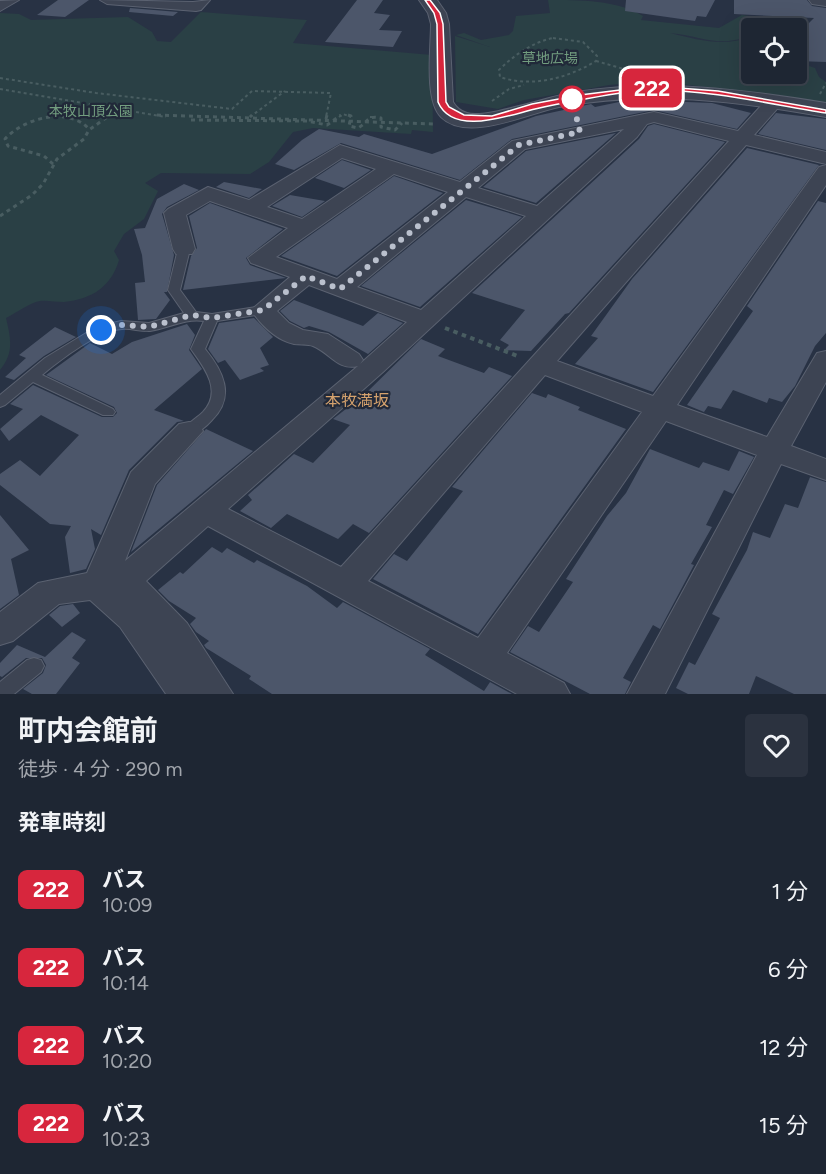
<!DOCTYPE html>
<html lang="ja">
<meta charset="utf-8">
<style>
body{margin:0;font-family:Figtree,"Noto Sans JP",sans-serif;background:#2b323f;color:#f1f3f6;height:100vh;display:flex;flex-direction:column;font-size:22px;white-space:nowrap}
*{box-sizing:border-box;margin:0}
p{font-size:20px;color:#a1a5ac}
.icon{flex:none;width:33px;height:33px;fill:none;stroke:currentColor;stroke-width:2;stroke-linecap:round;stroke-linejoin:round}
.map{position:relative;height:694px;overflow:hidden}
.details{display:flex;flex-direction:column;background:#1e2633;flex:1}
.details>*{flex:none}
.badge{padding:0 12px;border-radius:9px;font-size:21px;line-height:39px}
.tools{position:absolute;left:741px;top:18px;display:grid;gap:12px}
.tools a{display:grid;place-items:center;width:66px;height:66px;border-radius:6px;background:#1e2633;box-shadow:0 6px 24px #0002,0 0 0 2px #3c434e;font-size:30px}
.you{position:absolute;width:30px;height:30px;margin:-15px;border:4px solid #fff;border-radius:50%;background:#1a73e8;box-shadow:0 0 0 9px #1a73e833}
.map>.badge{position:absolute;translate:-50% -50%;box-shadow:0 0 0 3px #fff}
h2{padding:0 18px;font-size:22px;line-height:54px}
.round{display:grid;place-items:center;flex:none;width:63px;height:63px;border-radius:6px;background:#2b323f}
.summary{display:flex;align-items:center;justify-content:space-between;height:102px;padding:0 18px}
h1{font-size:28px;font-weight:700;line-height:45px}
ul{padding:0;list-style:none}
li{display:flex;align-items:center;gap:18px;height:78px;padding:0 18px}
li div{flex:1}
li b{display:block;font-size:22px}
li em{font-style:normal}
li .badge{min-width:66px;font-weight:700;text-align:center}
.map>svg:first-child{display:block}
.green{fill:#2a4045}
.building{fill:#4c566a}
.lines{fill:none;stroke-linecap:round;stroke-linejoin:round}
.service-casing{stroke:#5b6271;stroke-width:2}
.minor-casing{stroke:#5b6271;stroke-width:2}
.tertiary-casing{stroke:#5b6271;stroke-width:2}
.path-far2{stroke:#495d61;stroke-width:2;stroke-dasharray:3 3;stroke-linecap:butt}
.path-far1{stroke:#495d61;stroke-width:3;stroke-dasharray:4 4;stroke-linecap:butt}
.path{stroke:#495d61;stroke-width:4;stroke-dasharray:4.5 4.5;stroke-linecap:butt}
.service{fill:#3d4453;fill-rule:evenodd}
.minor{fill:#3d4453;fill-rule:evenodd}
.tertiary{fill:#3d4453;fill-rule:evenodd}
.line{fill:#d7263d;stroke:#fff;stroke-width:1.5}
.walk{stroke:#bac0cd;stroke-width:6;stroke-dasharray:0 10.8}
.stop-dot{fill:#fff;stroke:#d7263d;stroke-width:3}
.labels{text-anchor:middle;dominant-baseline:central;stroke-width:4.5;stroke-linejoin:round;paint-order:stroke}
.far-park-label{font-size:14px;fill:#729d7f;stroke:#212939}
.neighbourhood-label{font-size:16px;fill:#d5a26d;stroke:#212939}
</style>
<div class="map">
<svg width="826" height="694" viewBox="0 0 826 694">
<rect width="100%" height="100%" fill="#283244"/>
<g class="green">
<path d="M548,0C579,0 618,0 643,16L641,20L719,28L742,15L781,21L778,26L752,28L751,36C715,48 704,36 670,33C699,40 722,47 751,37L752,74H796L797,62L815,68L819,77L826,82V104L775,95L655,81L609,85L524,100L498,109L456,102L455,36L490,47L456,35L464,33L481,40L509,35L513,31L516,16L550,13Z"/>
<path d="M201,12L307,20L293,43L432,55L433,132L412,130L411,134L313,128L293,132L269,162L250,174L161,173L145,183L158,191L144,219L124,234L114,251L119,260C111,287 92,299 64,302C56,302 47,300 40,301C29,303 16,313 6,318C11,339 14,353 0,370V13L19,14L31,20L128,17L152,32L157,41L171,42Z"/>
</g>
<g class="building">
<polygon points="58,0 89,0 65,17 37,15"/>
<polygon points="357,0 383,0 374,13 390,15 379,30 402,31 393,47 325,42"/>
<polygon points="626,0 715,0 706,17 697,16 695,21 625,11"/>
<polygon points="734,0 807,0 812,6 826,8 826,62 796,61 796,36 814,18 734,14"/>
<polygon points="130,8 178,12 173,16 129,12"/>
<polygon points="660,101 712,103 751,113 737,129 654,110 512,139 460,180 341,143 294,170 275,164 302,140 319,129 359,137 364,134 432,154 536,116 591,104 595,107 619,102"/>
<polygon points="776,113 826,119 826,150 758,134"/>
<polygon points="654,124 725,142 569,313 565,314 531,351 504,350 509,345 500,340 525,310 472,293 639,139 648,126"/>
<polygon points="616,133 536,203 483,187 526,151"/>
<polygon points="747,148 819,165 653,392 575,364 598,338 591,336 632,279"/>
<polygon points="342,160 371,170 344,188 315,178"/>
<polygon points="394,176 443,193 337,276 281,256"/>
<polygon points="224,182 262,189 249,198 216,187"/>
<polygon points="184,184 199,190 167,207 162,214 174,255 167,292 164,292 170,300 156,319 138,320 135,283 145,282 142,255 134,229 145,228 157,199"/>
<polygon points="290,195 325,201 302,217 272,206"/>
<polygon points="466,200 522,217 420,307 361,286"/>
<polygon points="818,201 826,203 826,333 815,346 795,386 782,402 769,398 767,403 733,390 721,409 708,406 704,412 687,405 753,311 747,306"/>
<polygon points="210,203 283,229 246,258 250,265 286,278 183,290 191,256 197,248 189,216"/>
<polygon points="294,300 363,326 378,313 403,323 368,354 329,332 309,326 304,328 290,321 280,311"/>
<polygon points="254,318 273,337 260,348 269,365 260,368 264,371 240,380 225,360 218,363 208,349 219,323"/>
<polygon points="187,324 195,335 189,350 202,369 154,410 184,421 177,422 129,470 101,535 91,529 95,549 86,569 70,573 65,537 71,526 50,524 0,485 0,474 20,460 40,476 79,435 41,415 9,441 0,429 23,409 10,404 33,385 102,417 113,417 117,413 114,407 46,375 90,343 112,354 132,342"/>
<polygon points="55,327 76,337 44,356 14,380 5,377 26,358 19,355"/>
<polygon points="421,339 445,349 438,356 484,373 489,367 512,376 369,533 353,524 338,539 287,514 271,528 240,511 252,500 248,495 294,454 313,463 350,425 333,419 364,395"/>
<polygon points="532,393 546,398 548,394 580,407 578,410 626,429 478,634 373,579 394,554 407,561 463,491 452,487"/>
<polygon points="206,429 253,451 131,552 157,485"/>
<polygon points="650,449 699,468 703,462 729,471 739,451 754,457 733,494 724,490 706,525 712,527 691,564 694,565 660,629 653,625 623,678 631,682 625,694 590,694 510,652 528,626 539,632 573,582 566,579 607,516 626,493"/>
<polygon points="810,477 826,482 826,694 794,694 756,676 749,694 688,694 676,688 689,662 695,665 720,618 712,614 747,550 753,532 770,538 785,504 798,508"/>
<polygon points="0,515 29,550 11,559 19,595 0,609"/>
<polygon points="212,547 222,553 227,548 254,563 257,560 307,586 337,608 343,602 430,649 425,655 484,691 490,682 512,694 272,694 249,679 251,676 206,648 204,645 209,641 196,632 190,624 196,618 169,601 158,590 180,572 183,574"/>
<polygon points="73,604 80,613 62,627 49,615 60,606"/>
<polygon points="72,632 86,640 72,658 80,663 56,694 32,694 23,689 43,673 46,665 42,658 26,658 2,677 0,676 0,663 17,645 45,657"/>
</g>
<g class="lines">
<g class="service-casing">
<g id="service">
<path d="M184,245L190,249L180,290L196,312L212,314L263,306L269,310L263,314L217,321L205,349C223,371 236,396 212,420C206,427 198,433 189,436L184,435L182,431C187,423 196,419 203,412C223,391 204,367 191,349L204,321C185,318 169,328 150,331C141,332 131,328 122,329C99,330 60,360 42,375L113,409L115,412L113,415H103L33,382L5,405L0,407V395L45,358L96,327L121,321L149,323L184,313L168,290L178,249Z"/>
<polygon points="34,658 41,660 44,666 41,672 14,694 0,694 0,682 27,660"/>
</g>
</g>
<g class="minor-casing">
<g id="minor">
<polygon points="19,0 0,11 0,1"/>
<polygon points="100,0 193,2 210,0 201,10 196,11 107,4"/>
<path d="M775,96L784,101L754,135L826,152V164L746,145L557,361L653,396L819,167L826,165V185L677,405L767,437L817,353L826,351V382L791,446L826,459V480L781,464L665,694H627L757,455L666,421L507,653L564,683L570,694H517L208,526L146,581L187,623L233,694H166L120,627L90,600L59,604L13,641L0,645V612L38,583L87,573L131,472L179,424L189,422L199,424L203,431L155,484L125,561L358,366C338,371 330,353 313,346C308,344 300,345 294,344C276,340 261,325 251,310L290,277L251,263L248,258L288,228L210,201L186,215L195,249L192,254H176L173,249L164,213L168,209L208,187L249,200L340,145L460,182L512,141L654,112L738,131L769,97ZM654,122L729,141L341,567L228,509L383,372L637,137L647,124ZM624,129L537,206L478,188L525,149ZM342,158L376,169L302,219L267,207ZM394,174L448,192L337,279L276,257ZM466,197L526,216L421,310L357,287ZM309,285L407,322L360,364L363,360L359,354L328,334L303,330L289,323L277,311ZM545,375L642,412L478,638L368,581Z"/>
</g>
</g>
<g class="tertiary-casing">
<g id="tertiary">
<path d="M419,0H437L446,13L449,24L453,102C456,107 460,111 467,113C486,119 550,96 575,92C663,79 739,89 826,103V117C736,101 650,90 559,107C529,113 467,143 441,117C424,100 431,48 431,24L428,13Z"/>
<polygon points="809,0 826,0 826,6 812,4"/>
</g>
</g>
<g class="path-far2">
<path d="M553,38L583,42L597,56L596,61C568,78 532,88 500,77L499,70C514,55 533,42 553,38Z"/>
<polyline points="596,61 631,71 675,74"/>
<polyline points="0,78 96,93 232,109 252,91 331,93 326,117"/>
<polyline points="0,89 166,117"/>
<polyline points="820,94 826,83"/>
<polyline points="492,101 509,89 524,85"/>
<polyline points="108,117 118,110"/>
<polyline points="250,117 285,91"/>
<polyline points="339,117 343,114 351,117"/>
<polyline points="370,117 376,117"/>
</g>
<g class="path-far1">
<polyline points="157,115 434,124"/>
<path d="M348,115L351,116L349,126L358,128C369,122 366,115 381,118V127L395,130L402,123"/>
<polyline points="250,117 252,115"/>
<polyline points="326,119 327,115"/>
<polyline points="191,120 307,121 327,125 341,115"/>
<path d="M53,164L44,156L8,146L5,139C24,118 68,106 89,129"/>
<polyline points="0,216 32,195 43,184 57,159 84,139 89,130 110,115"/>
</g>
<polyline class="path" points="445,328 520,357"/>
<use href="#service" class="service"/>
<use href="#minor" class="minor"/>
<use href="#tertiary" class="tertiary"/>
</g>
<path class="line" d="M425,0H430L440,13L443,24L446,102L449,107L464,115L492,116L532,104L580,95L652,86L718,91L826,110V113C769,104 711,90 653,90C628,91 600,96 575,101C562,103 548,106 535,109C509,115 453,137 438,102L437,24L434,13Z"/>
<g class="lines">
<polyline class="walk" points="101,330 121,325 149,327 192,315 212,318 263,310 306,276 340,289 519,145 580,132 572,99"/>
</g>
<circle class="stop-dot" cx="572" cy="99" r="12"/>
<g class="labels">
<g class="far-park-label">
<text x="550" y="58">草地広場</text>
<text x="91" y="111">本牧山頂公園</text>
</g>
<g class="neighbourhood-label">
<text x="357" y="400">本牧満坂</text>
</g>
</g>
</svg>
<div class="tools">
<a><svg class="icon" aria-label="locate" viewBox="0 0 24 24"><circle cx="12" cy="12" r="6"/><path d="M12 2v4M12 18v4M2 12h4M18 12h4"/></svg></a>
</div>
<div class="you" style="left:101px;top:330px"></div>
<b class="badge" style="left:652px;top:88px;background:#d7263d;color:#fff">222</b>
</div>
<section class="details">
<div class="summary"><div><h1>町内会館前</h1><p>徒歩 · 4 分 · 290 m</p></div><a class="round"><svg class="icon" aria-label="heart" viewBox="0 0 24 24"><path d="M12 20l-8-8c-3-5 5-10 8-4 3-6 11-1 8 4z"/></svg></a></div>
<h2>発車時刻</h2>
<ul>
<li><span class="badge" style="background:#d7263d;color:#fff">222</span><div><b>バス</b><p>10:09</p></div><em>1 分</em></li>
<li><span class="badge" style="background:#d7263d;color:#fff">222</span><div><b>バス</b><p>10:14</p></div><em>6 分</em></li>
<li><span class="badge" style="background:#d7263d;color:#fff">222</span><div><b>バス</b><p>10:20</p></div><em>12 分</em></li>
<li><span class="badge" style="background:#d7263d;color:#fff">222</span><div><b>バス</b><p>10:23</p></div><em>15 分</em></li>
</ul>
</section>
